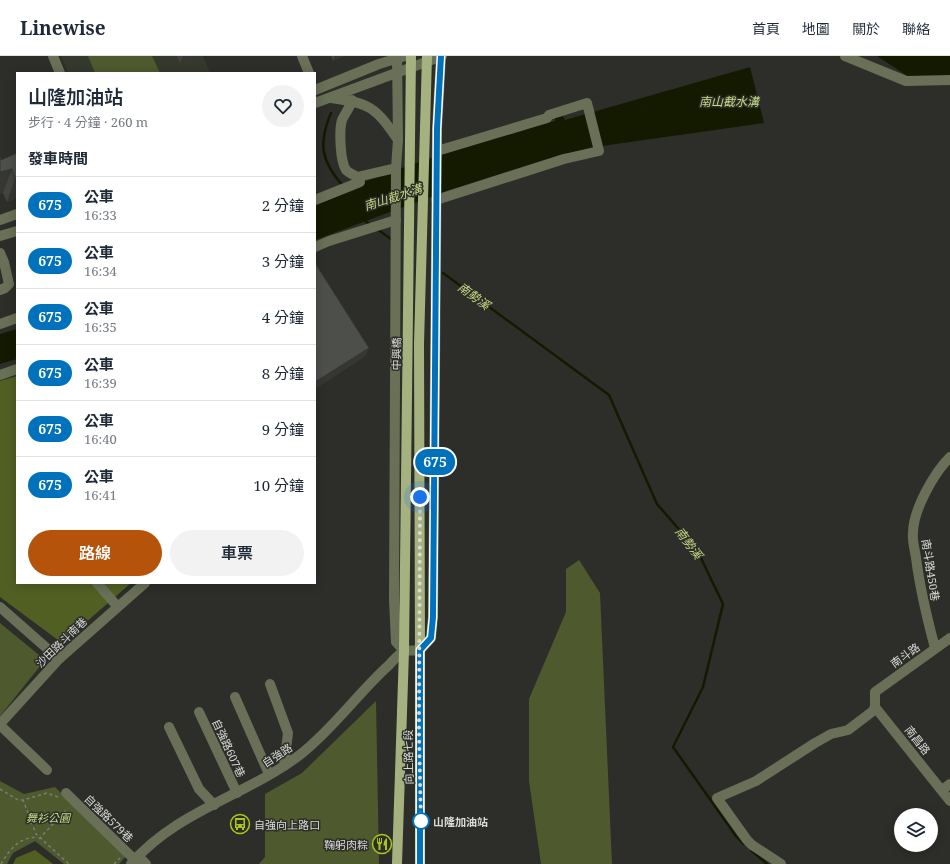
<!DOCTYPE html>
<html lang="zh-TW">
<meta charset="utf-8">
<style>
body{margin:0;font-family:"Noto Serif","Noto Sans TC",serif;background:#f2f2f3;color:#1f2937;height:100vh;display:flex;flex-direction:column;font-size:15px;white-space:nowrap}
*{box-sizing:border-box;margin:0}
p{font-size:13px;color:#747a83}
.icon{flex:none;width:22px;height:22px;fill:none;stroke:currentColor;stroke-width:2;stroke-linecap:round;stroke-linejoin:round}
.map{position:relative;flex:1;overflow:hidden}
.drawer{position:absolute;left:16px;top:16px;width:300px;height:512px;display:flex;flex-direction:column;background:#fff;border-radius:0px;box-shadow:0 2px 10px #0003}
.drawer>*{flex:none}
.badge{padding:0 8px;border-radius:13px;font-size:14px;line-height:26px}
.fabs{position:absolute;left:894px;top:752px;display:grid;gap:8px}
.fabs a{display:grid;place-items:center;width:44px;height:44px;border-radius:50%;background:#fff;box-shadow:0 2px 10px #0003;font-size:20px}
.you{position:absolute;width:20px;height:20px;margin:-10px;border:3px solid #fff;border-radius:50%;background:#1a73e8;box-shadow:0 0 0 6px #1a73e833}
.map>.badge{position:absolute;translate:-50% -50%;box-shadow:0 0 0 2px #fff}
h2{padding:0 12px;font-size:15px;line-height:36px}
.round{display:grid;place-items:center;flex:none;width:42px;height:42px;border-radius:21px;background:#f2f2f3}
.overview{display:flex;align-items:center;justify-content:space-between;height:68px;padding:0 12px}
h1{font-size:19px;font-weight:600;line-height:30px}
.button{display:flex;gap:8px;margin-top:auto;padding:8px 12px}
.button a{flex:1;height:46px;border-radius:24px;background:#b45309;color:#fff;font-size:16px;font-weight:600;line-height:46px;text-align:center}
.button a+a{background:#f2f2f3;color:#1f2937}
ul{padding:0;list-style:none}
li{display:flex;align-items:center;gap:12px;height:56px;padding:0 12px;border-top:1px solid #e0e1e3}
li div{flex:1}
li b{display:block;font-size:15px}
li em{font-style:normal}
li .badge{min-width:44px;font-weight:700;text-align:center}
header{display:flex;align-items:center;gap:24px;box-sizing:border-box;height:56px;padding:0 20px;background:#fff;border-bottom:1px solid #e0e1e3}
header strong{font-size:19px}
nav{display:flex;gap:22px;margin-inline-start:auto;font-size:14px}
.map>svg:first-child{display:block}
.built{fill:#35382d}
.green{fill:#4f592e}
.forest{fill:#525f23}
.water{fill:#141a00}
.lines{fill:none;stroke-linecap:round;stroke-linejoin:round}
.stream{stroke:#141a00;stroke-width:2.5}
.path{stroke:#7b7c78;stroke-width:1.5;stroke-dasharray:3 3;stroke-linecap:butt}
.minor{stroke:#697057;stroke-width:10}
.major{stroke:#a5b27f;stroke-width:10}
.major-bridge{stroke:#a5b27f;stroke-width:10}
.wall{fill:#424440}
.shaded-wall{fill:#363734}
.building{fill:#4d4f4a;stroke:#363734}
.line-casing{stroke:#fff;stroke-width:9}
.line{stroke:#0072bc;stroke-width:6}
.walk{stroke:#dadbd8;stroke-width:4;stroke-dasharray:0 7.2}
.stop-dot{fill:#fff;stroke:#0072bc;stroke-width:2}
.labels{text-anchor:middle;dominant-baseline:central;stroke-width:3;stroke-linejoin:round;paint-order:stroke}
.street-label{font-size:11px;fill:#dadbd8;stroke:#2d2e29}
.park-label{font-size:11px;font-style:italic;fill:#c6dc84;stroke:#2d2e29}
.stop-label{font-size:11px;font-weight:bold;fill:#dadbd8;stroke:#2d2e29;text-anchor:start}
.poi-label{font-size:11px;fill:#dadbd8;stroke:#2d2e29;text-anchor:start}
.water-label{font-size:12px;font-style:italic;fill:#c4da82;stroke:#2d2e29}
</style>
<header>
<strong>Linewise</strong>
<nav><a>首頁</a><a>地圖</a><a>關於</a><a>聯絡</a></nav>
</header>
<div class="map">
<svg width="950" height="808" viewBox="0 0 950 808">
<rect width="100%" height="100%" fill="#2d2e29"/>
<polygon class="built" points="61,0 203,0 210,17 68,17"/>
<g class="green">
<polygon points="88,0 152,0 160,17 95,17"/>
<polygon points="579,504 600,537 612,808 541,808 529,725 529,643 566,556 566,513"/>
<polygon points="0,567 45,604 0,660"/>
<polygon points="376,645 379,808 259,808 265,801 265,738 302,717"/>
<polygon points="0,725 24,738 55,731 126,800 119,808 64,808 35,785 13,797 7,808 0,808"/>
</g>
<g class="forest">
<polygon points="17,320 17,527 131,527 62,587 0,541 0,325"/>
<polygon points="35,794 53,808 13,808 16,802"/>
</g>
<g class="water">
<polygon points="877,0 950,0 950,20 909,21"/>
<path d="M750,11L764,67L602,90L568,100L566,97L449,134L315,184V146C392,113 473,87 555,65V61L563,60L565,64Z"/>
<polygon points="17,273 17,303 0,308 0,278"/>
</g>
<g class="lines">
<g class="stream">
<path d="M331,57C318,88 321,105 343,130"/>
<polyline points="362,163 371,169"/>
<polyline points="377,173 391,183"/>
<polyline points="443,217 609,339 657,448 697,494 723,548 703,631 673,691 736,780 744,788"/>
<polyline points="751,794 767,808"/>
</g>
<g class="path">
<polyline points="0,733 18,744 23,744"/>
<polyline points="58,741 47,737 23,744 36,778 69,808"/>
<polyline points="39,783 68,752"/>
<path d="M1,808C10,793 19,781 38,781"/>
<polyline points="114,808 120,802"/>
</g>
<g class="minor">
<polyline points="53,0 60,17"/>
<polyline points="302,0 309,17"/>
<polyline points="397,0 398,84 396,112 394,544 396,586 404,595"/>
<polyline points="845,0 906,25 950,24"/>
<polyline points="315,34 379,8 405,0"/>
<path d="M331,42C371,47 376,52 398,84"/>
<path d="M352,44C350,52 345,57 342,64C339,74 340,105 346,114C349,117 354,119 357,121L396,112"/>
<polyline points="315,47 442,0"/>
<polyline points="315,144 360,126"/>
<polyline points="436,144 564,103 599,95 587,47 549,59 547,62 437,95"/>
<polyline points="0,164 17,158"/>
<polyline points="0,180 17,175"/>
<polyline points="315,191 329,185 396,164"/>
<polyline points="0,197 4,206 9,228 5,232 0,234"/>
<polyline points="0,268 17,262"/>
<polyline points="0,319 17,313"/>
<polyline points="97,527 117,550"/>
<polyline points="0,551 59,603"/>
<polyline points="950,582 875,636 875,651 950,745"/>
<path d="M935,592C927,562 920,533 916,502C915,494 912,485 913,477C913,454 934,417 950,401"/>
<polyline points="270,628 288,677 284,710"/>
<polyline points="235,641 269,718"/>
<polyline points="199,656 237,737"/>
<polyline points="0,668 59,603 145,527"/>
<polyline points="0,669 47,714"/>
<polyline points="169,671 199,733 214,749"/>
<polyline points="942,734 950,728"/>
<polyline points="66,737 135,804"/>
<polyline points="138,800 146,808"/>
<path d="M131,808C176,755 248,739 301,698C334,672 358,637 389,609C393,605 399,597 405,595C409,594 415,595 420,594L431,582L433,561L437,73L441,0"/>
<polyline points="781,808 752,789 747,784 717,742 756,725 815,687 831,678 848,674 873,655 875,651"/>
</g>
<g class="major">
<polyline points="397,808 404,595"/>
<polyline points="420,808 420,594"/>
</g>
<g class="major-bridge">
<polyline points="420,594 419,288 427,0"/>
<polyline points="404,595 411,0"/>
</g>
</g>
<g class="wall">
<polygon points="177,0 193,0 193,2 180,7"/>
<polygon points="331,0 344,0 333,5"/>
<polygon points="17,97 17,142 7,146 3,137 1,104"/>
</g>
<g class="shaded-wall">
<polygon points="183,0 193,0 193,2 180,7"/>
<polygon points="335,0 344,0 333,5"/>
<polygon points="12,113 3,137 0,138 0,116"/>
<polygon points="17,121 17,142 7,146 15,122"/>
<polygon points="369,292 366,300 315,333 315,326"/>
</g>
<g class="building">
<polygon points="17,97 17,121 15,122 12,113 0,116 0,101 1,104"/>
<polygon points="315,207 369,292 315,326"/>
</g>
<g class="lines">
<g class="line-casing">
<polyline id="line" points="420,808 420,594 431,582 433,561 437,73 441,0"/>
</g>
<use href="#line" class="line"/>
<polyline class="walk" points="420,441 419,675 421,770 421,765"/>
</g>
<defs>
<g id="bus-ring" transform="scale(1)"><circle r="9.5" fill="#2d2e29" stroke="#a9c71a" stroke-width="1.5"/><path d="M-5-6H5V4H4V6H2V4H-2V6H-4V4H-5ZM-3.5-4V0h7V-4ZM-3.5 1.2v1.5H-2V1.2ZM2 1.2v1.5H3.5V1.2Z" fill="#a9c71a"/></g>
<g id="restaurant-ring" transform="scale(1)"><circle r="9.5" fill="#2d2e29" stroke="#a9c71a" stroke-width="1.5"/><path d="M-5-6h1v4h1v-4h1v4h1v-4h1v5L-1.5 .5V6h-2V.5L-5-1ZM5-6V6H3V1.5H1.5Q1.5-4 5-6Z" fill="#a9c71a"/></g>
</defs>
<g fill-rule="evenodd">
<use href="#bus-ring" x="240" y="768"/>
<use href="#restaurant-ring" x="382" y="788"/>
</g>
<circle class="stop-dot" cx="421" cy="765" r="8"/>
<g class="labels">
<g class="street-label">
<text transform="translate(396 298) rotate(-89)">中興橋</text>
<text transform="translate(931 514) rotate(81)">南斗路450巷</text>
<text transform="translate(61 586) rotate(-44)">沙田路斗南巷</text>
<text transform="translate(905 599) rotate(-36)">南斗路</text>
<text transform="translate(918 684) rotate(52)">南昌路</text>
<text transform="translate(229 692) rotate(65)">自強路607巷</text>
<text transform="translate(277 699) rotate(-33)">自強路</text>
<text transform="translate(408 701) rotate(-91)">向上路七段</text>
<text transform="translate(109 762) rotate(44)">自強路579巷</text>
</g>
<g class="park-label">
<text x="48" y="761">舞衫公園</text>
</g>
<g class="stop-label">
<text x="433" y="765">山隆加油站</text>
</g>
<g class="poi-label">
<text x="254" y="768">自強向上路口</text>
<text x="368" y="788" text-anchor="end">鞠躬肉粽</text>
</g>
<g class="water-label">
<text x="729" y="45">南山截水溝</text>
<text transform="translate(393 141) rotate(-18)">南山截水溝</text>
<text transform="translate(474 240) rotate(36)">南勢溪</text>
<text transform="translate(689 487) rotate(53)">南勢溪</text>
</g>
</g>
</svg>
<div class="fabs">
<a><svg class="icon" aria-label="layers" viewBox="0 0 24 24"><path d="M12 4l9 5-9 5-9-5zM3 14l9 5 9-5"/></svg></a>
</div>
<div class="you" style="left:420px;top:441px"></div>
<b class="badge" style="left:435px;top:406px;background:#0072bc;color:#fff">675</b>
<section class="drawer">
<div class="overview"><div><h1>山隆加油站</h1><p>步行 · 4 分鐘 · 260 m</p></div><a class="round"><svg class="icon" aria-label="heart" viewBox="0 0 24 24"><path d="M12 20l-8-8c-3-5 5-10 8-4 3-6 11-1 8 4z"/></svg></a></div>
<h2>發車時間</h2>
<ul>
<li><span class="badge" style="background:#0072bc;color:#fff">675</span><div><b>公車</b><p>16:33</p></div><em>2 分鐘</em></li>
<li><span class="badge" style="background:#0072bc;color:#fff">675</span><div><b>公車</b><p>16:34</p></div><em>3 分鐘</em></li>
<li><span class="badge" style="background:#0072bc;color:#fff">675</span><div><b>公車</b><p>16:35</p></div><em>4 分鐘</em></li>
<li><span class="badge" style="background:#0072bc;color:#fff">675</span><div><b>公車</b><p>16:39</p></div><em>8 分鐘</em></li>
<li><span class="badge" style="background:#0072bc;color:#fff">675</span><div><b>公車</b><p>16:40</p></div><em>9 分鐘</em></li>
<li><span class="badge" style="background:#0072bc;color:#fff">675</span><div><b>公車</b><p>16:41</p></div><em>10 分鐘</em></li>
</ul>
<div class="button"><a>路線</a><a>車票</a></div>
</section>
</div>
